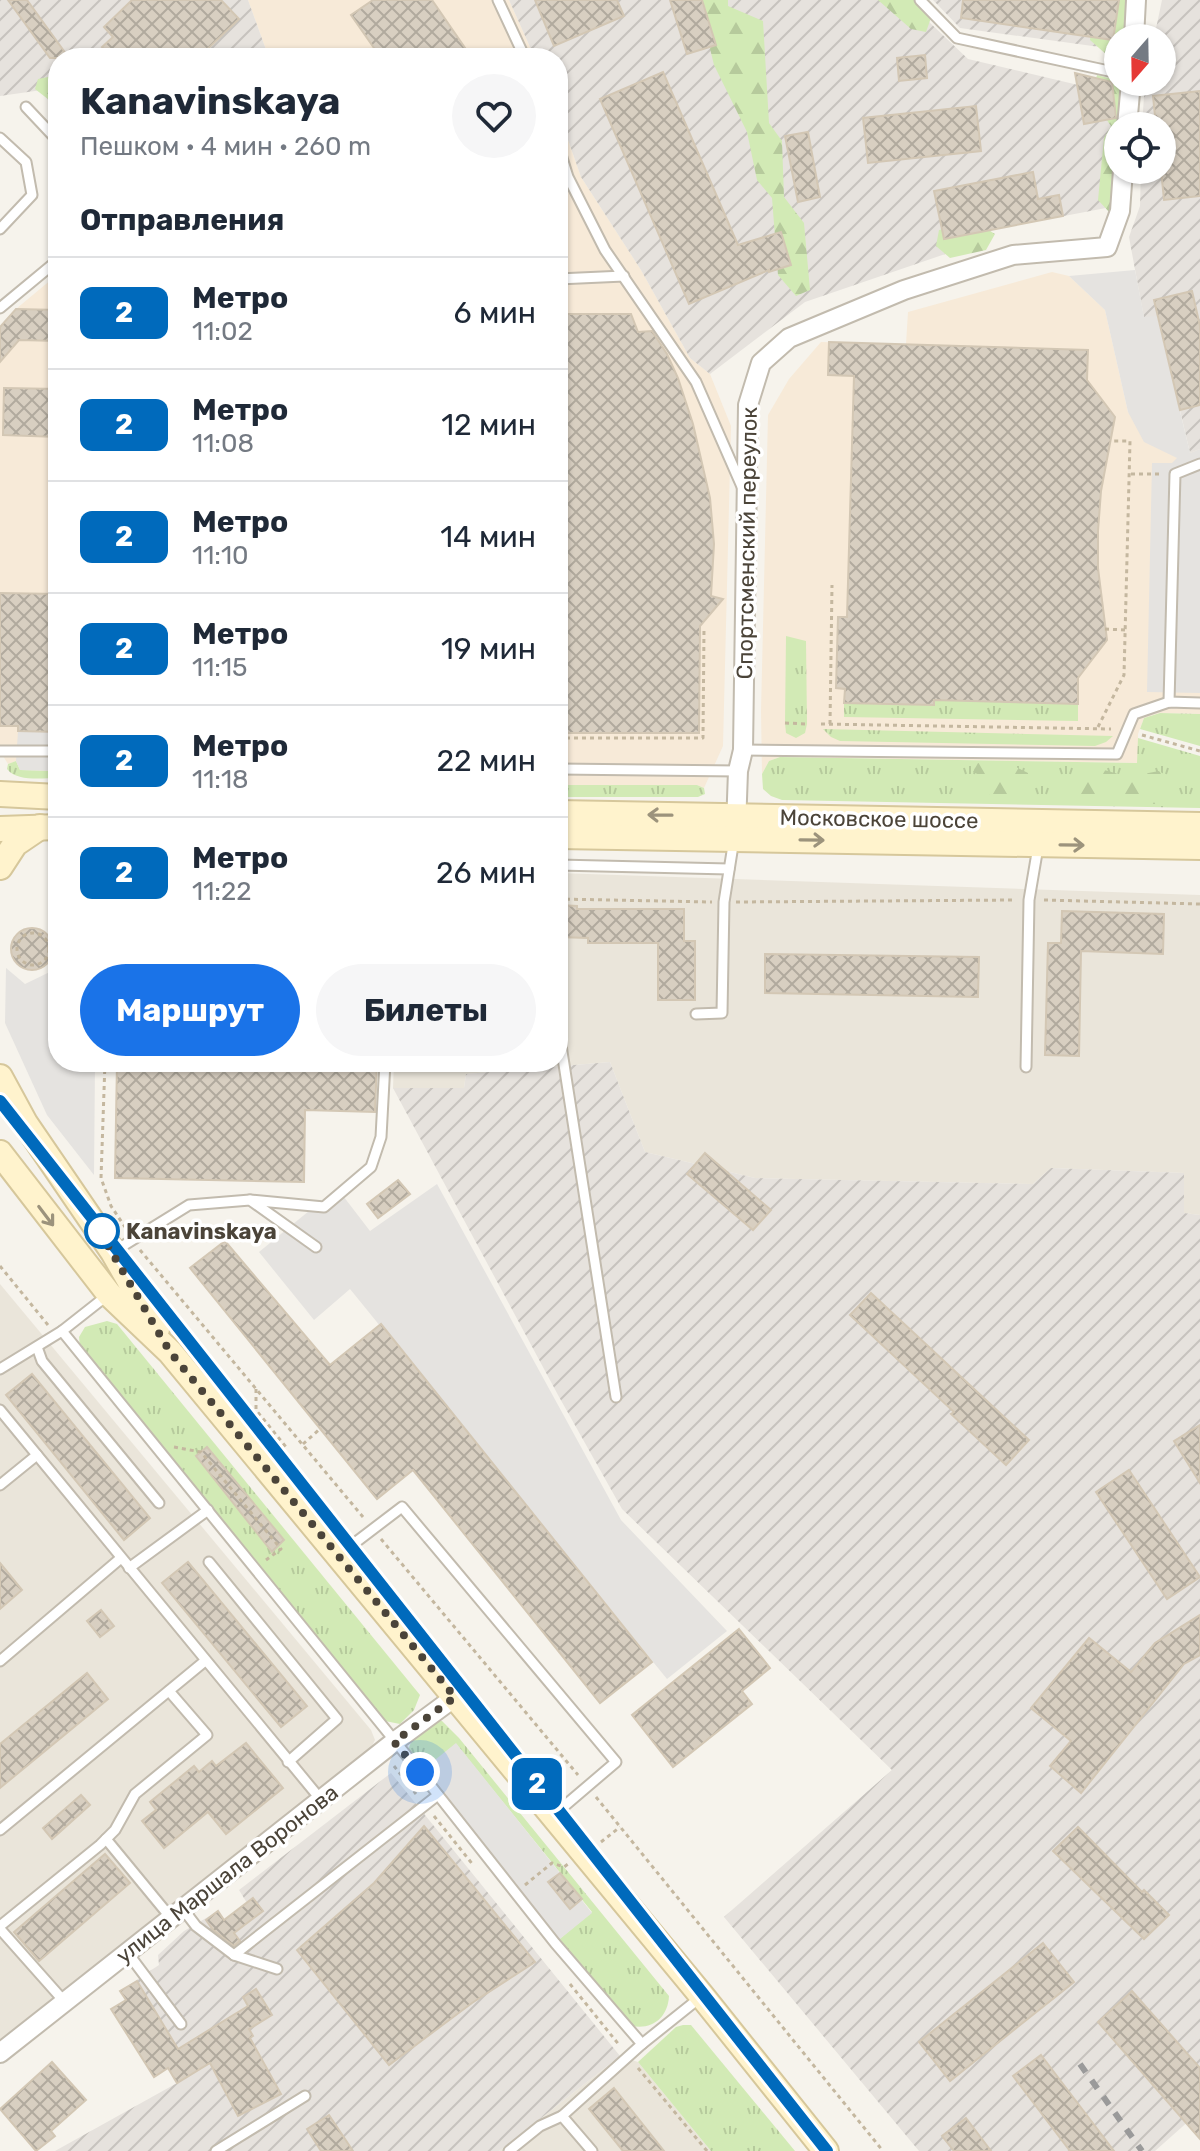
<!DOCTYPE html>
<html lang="ru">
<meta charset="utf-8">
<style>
body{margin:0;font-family:Rubik,sans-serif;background:#f6f6f7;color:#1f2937;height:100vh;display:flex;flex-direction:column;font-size:30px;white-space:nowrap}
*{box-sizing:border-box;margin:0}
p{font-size:26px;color:#747a83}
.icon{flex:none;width:44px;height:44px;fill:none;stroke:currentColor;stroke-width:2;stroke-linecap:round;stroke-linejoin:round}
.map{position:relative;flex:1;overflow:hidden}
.sheet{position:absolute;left:48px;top:48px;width:520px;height:1024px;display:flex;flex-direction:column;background:#fff;border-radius:32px;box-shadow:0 2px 6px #0004}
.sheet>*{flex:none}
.badge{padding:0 16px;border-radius:12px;font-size:28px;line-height:52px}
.needle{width:52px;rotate:200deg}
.tools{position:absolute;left:1104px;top:24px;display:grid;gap:16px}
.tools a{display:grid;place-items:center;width:72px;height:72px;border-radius:50%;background:#fff;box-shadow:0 2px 6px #0004;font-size:40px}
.you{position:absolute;width:40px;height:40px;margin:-20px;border:6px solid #fff;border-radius:50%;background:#1a73e8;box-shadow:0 0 0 12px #1a73e833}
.map>.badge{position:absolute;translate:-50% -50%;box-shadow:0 0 0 4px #fff}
h2{padding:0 32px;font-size:30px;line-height:72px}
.round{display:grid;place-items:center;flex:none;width:84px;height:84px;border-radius:42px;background:#f6f6f7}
.head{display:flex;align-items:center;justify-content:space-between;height:136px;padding:0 32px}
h1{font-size:38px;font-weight:700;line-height:60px}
.cta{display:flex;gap:16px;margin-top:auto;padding:16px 32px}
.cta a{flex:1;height:92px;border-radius:48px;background:#1a73e8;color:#fff;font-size:32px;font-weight:700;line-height:92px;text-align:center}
.cta a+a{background:#f6f6f7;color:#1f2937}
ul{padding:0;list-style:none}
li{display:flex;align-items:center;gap:24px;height:112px;padding:0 32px;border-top:2px solid #e0e1e3}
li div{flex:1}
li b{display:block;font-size:30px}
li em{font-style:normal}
li .badge{min-width:88px;font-weight:700;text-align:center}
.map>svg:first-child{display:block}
.residential{fill:#eae5da}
.commercial{fill:#f7ead8}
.industrial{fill:url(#industrial-furrows)}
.grass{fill:url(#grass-tufts)}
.forest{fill:url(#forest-firs)}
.parking{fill:#e5e3e0}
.building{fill:url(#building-cross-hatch);stroke:#d3c7b4;stroke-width:2}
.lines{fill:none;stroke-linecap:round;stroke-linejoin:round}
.lane-casing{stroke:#c2bbae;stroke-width:13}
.street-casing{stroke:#c2bbae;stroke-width:22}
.secondary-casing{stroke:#d6c79b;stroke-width:28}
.path{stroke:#c4b79f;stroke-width:3;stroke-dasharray:4 4;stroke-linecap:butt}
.lane{stroke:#fff;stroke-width:9}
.street{stroke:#fff;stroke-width:18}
.secondary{stroke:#fff3cd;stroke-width:24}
.rail{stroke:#9a9a9a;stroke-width:6;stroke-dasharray:10 10;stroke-linecap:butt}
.oneway{stroke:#9c937c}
.line-casing{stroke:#fff;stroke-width:18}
.line{stroke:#006abc;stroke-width:12}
.walk{stroke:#4b4439;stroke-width:8;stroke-dasharray:0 14.4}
.stop-dot{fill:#fff;stroke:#006abc;stroke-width:4}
.labels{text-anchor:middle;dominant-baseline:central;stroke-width:7;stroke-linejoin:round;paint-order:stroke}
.street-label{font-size:22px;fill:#4b4439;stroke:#fff}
.stop-label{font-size:22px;font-weight:bold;fill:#4b4439;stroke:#fff;text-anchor:start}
</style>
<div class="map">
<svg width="1200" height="2151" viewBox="0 0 1200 2151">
<defs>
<pattern id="industrial-furrows" width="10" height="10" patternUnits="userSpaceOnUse" patternTransform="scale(2)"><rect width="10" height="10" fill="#e6e2dd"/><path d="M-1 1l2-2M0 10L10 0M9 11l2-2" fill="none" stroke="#c7c3be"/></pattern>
<pattern id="grass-tufts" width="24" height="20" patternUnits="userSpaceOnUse" patternTransform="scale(2)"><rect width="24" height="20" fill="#d2eab5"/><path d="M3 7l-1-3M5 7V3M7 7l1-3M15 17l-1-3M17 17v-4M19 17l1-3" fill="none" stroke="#b6ca9c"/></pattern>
<pattern id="forest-firs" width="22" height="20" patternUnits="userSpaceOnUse" patternTransform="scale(2)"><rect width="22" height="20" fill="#d2eab5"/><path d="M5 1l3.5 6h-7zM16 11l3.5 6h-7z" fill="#b6ca9c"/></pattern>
<pattern id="building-cross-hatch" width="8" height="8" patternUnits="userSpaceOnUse" patternTransform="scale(2)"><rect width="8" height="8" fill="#d8cfc1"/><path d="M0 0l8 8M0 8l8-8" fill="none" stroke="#b1aa9e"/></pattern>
</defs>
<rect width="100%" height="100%" fill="#f6f3ec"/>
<g class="residential">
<polygon points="558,873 1200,895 1200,1215 1184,1213 1184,1173 1051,1168 1033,1184 755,1178 645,1152 610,1062 466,1074 464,1088 393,1088 394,1062 558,1062"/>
<polygon points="0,1284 371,1730 375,1740 370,1750 0,2041"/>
<polygon points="620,2056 638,2062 711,2151 499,2151"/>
</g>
<g class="commercial">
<polygon points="248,0 509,0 535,58 269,58"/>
<polygon points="558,111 581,177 641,270 690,358 710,374 731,426 723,746 704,788 697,785 558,785"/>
<polygon points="1052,272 1069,276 1105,310 1128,412 1177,458 1200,449 1200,714 1160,713 1144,718 1138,734 1138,763 780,757 769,761 762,774 761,711 768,415 789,379 821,342 906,344 908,312"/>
<polygon points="58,274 58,771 20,770 16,761 8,764 0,751 0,327 16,309"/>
</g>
<g class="industrial">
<polygon points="0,0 248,0 269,58 58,58 58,117 42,90 0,96"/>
<polygon points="509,0 906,0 968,59 1116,94 1111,207 991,230 992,238 805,302 710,374 690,358 641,270 581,177 558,111 558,58 535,58"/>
<polygon points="933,0 1115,0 1107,48 960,28"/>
<polygon points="1162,0 1200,0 1200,449 1190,453 1158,317 1144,318 1129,237 1140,206 1141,170 1162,170 1162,126 1142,126 1145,82 1162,82 1162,38 1154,38"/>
<polygon points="610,1062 645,1152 755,1178 1033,1184 1051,1168 1184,1173 1184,1213 1200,1215 1200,2111 1155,2151 919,2151 724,1917 892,1770 622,1509 558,1395 393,1088 464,1088 466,1074"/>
<polygon points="391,1773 620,2056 499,2151 55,2151 177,2083 120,1991 159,1965 158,1955 184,1931 218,1911 225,1920 247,1903 239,1890"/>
</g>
<g class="grass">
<polygon points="786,636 806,641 807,724 805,733 796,738 786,733 785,723"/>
<polygon points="934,700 1078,704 1078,721 844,717 844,703 933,705"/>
<polygon points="1160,713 1200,714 1200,746 1140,729 1144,718"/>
<polygon points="823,729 1113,736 1106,742 1095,746 840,741 831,737"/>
<polygon points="1138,738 1200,756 1200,808 782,800 771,796 763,789 762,774 769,761 780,757 1137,763"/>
<path d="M16,761L20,770L58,771V778C42,778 17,782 7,769L8,764Z"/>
<polygon points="558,785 697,785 704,788 705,794 698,797 558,797"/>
<polygon points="107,1321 117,1324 420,1695 414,1710 400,1724 385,1721 80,1347 79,1337 85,1327"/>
<path d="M435,1721H442L459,1738L669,1996C668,2017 653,2030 632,2026L557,1941L592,1912L456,1744C448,1749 438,1761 429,1764C425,1765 420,1763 417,1761C395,1747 424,1730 435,1721Z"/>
<polygon points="683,2025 691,2025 795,2151 711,2151 638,2062 676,2027"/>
</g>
<g class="forest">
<polygon points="698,0 728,0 728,6 763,21 769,123 782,141 784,197 804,223 810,290 796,296 778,275 772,198 757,180 747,132 714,65"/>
<polygon points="878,0 916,0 932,15 926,32 911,29"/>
<polygon points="1095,0 1126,0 1124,38 1118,38 1118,49 1108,56 1090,40"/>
<polygon points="58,75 58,107 35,89 38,79"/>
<polygon points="1097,75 1127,83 1122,126 1118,126 1118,206 1110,213 1098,200 1104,138 1111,126 1091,98"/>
<polygon points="975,222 995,234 986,250 950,258 936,246 939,230"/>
<path d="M978,763L1016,767L1028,773L1029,792C1014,803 995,800 980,789L984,777L973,772Z"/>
<polygon points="1097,768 1122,775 1129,785 1138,775 1159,771 1167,776 1168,797 1162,804 1128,804 1116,797 1108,803 1074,802 1068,787 1077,777 1093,777"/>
</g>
<g class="parking">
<polygon points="1135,270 1144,317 1157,316 1190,453 1200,449 1200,693 1147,692 1152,463 1172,463 1177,458 1144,442 1128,412 1105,310 1069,276"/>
<polygon points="18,731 58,732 58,771 20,770 16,761"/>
<polygon points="6,968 25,984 58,968 58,1062 91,1062 95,1065 94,1175 47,1115 5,1023"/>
<polygon points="437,1184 621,1520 727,1631 667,1679 350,1289 314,1320 259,1252 337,1188 370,1231"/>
<polygon points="456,1743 592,1913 555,1943 420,1772"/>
</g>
<g class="building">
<polygon points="8,0 27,0 69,58 50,58"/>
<polygon points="132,0 221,0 239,19 198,58 112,58 102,47 113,37 104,27"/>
<polygon points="373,0 432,0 472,58 381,58 351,15"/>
<polygon points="535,0 617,0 624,16 554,46"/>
<polygon points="670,0 702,0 716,45 687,54"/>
<polygon points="963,0 1119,0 1113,40 961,18"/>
<polygon points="925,55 927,78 899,81 897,58"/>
<polygon points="663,72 738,245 781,232 791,265 769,272 769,270 689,304 600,99"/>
<polygon points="1075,73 1112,82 1116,118 1084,124"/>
<polygon points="1200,91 1200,196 1164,200 1161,170 1162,126 1156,126 1153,96"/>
<polygon points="976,106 981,151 868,163 863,118"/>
<polygon points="808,132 820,197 798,202 785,136"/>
<polygon points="1033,172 1038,199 1059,195 1063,216 944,239 934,191"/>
<polygon points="1192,291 1200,326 1200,405 1180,410 1154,300"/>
<polygon points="16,309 58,310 58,341 19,340 0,362 0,327"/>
<polygon points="558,314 631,314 638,332 652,331 667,354 678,378 693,424 710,498 714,544 711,596 723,599 700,626 699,733 558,733"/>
<polygon points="829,342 1088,350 1087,380 1115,417 1101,491 1098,531 1098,568 1107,640 1078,678 1078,704 934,700 934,705 844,703 845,689 836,688 838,617 847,617 854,376 828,375"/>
<polygon points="4,388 58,389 58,437 3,435"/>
<polygon points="0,593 58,594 58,732 18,731 18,726 0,726"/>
<polygon points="558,905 577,906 577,909 684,909 684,941 695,941 695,1000 658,1000 658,943 588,943 588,938 558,937"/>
<polygon points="1062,911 1164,914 1163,954 1081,951 1079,1056 1045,1055 1048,943 1061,943"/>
<circle cx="32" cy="949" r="21"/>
<polygon points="765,954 979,957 978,997 765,993"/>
<polygon points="117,1062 377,1062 375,1112 305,1110 304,1182 115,1178"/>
<polygon points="705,1153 771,1210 753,1230 687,1174"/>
<polygon points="398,1180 410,1194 378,1218 367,1204"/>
<polygon points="225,1241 330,1365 381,1324 652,1662 600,1703 413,1470 377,1499 190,1268"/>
<polygon points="871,1293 1029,1440 1006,1465 951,1414 954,1412 850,1315"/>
<polygon points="32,1374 150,1518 124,1540 6,1395"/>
<polygon points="1200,1425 1200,1483 1174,1441"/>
<polygon points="207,1447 284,1540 272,1552 196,1456"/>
<polygon points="1129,1470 1200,1577 1167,1599 1096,1492"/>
<polygon points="188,1562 307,1706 281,1727 162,1583"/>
<polygon points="0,1563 22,1590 0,1609"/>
<polygon points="101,1610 114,1626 100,1637 87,1621"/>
<polygon points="1200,1615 1200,1655 1184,1664 1081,1793 1050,1766 1071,1741 1031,1708 1089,1638 1131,1672 1155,1643"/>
<polygon points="739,1629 770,1668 742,1691 752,1704 673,1767 632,1715"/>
<polygon points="87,1673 108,1699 0,1788 0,1744"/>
<polygon points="246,1743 283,1788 226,1834 208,1812 164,1848 142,1821 156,1810 150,1802 194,1766 199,1772 212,1761 216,1766"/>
<polygon points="81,1795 90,1805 52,1839 43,1828"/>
<polygon points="424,1826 535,1962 472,2003 389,2065 297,1950 374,1883"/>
<polygon points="1078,1827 1142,1892 1144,1890 1169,1915 1144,1939 1053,1851"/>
<polygon points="105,1854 130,1883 39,1961 14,1932"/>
<polygon points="560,1873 582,1899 570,1909 548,1882"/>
<polygon points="253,1898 263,1911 234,1933 240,1941 234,1946 213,1930 206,1920 218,1911 224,1920"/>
<polygon points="1043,1943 1074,1982 950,2081 919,2042"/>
<polygon points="137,1981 178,2049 248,2006 243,1997 256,1989 272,2015 249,2029 253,2036 250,2038 281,2094 238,2116 210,2063 177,2083 168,2068 154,2077 111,2009 126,2000 120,1991"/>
<polygon points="1132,1991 1200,2068 1200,2139 1098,2022"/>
<polygon points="1041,2055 1114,2151 1070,2151 1013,2076"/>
<polygon points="52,2062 86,2100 51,2131 55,2136 36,2151 0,2109"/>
<polygon points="614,2088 664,2151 623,2151 589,2109"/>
<polygon points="329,2115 353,2151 321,2151 307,2129"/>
<polygon points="966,2118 991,2151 954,2151 942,2136"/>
</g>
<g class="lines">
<g class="lane-casing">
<g id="lane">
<polyline points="498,0 525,58"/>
<polyline points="920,0 957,38 1118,73"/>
<polyline points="26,107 58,141"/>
<polyline points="0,138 26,162 32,195 0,229"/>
<polyline points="558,145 568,177 605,250 696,382 743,489"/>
<polyline points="558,279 624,276"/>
<polyline points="0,308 58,260"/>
<polyline points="1169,702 1175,474 1200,464"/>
<polyline points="743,750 1117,754 1134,714 1169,702 1200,703"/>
<polyline points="0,751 58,751"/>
<polyline points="558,769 738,771"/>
<polyline points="558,865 729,869"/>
<polyline points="696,1014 722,1013 724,902 734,839"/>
<polyline points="558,1026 616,1397"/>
<polyline points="1026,1067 1029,900 1038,847"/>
<polyline points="250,1200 324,1207 371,1167 381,1137 385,1062"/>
<polyline points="113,1252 189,1205 250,1200 316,1247"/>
<polyline points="62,1331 420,1772 555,1943 642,2044 562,2116 592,2151"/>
<polyline points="37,1347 42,1361 159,1503"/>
<polyline points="0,1369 62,1331 109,1294"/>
<polyline points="0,1410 322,1801"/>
<polyline points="0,1485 37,1455"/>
<polyline points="339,1555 402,1507 616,1762 555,1814"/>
<polyline points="209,1562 337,1719 288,1762"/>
<polyline points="129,1568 208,1510"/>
<polyline points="0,1661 121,1558"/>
<polyline points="0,1830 205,1661"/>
<polyline points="106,1839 171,1918"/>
<polyline points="183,1909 196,1926 234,1955 277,1969"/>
<polyline points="0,1926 100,1845 115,1830 135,1794 207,1735 169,1691"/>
<polyline points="0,1929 63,2000"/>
<polyline points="127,1952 181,2024"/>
<polyline points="234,1955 438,1795"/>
<polyline points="642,2044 702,1996"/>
<polyline points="216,2151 305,2096"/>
<polyline points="509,2151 540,2126 562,2116"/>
</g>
</g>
<g class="street-casing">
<g id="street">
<polyline points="1134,38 1136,0"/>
<polyline points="1127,126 1131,82"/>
<polyline points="736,827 738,771 743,750 748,405 761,363 789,338 904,290 1013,255 1107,247 1120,211 1123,170"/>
<polyline points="0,2053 394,1742 455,1697"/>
</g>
</g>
<g class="secondary-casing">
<g id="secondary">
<polyline points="0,794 58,797"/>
<polyline points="558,813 1200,825"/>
<polyline points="0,829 58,827"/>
<polyline points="558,836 1200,847"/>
<polyline points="0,867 15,844 40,827"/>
<polyline points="0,1077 25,1123 113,1252 157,1329"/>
<polyline points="0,1153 109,1294 170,1352 702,1996 826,2151"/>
</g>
</g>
<g class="path">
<polyline points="1131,474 1163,474"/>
<polyline points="1105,629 1125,630"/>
<polyline points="785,723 807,724"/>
<polyline points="821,724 1111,729"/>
<polyline points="830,724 832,585"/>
<polyline points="1098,727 1124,675 1130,441 1110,441"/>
<polyline points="1142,735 1200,751"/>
<polyline points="558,738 703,738 704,629"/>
<polyline points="558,899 712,902"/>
<polyline points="1044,900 1200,904"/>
<polyline points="736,902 1016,900"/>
<circle cx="33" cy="949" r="16"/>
<polyline points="48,944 58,940"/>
<polyline points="105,1062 101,1178 111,1206 125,1227"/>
<polyline points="140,1250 363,1517"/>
<polyline points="0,1266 48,1325"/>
<polyline points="256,1389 256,1410 286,1447"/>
<polyline points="303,1444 321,1428"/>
<polyline points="174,1447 201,1452 281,1549 266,1560"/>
<polyline points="381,1539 578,1775"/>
<polyline points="394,1766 416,1794"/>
<polyline points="596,1797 883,2151"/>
<polyline points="434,1816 474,1866"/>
<polyline points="601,1842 620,1827"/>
<polyline points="525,1885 552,1863 564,1867 568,1864"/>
<polyline points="570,1984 620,2046"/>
<polyline points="638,2068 707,2151"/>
</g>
<use href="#lane" class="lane"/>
<use href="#street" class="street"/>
<use href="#secondary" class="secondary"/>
<polyline class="rail" points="1080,2064 1142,2151"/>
</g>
<defs><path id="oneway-shaft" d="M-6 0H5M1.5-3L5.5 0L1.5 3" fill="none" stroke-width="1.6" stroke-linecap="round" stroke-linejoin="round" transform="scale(2)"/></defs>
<g class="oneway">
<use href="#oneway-shaft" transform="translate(660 815) rotate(-179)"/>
<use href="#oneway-shaft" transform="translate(812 840) rotate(1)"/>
<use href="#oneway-shaft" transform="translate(1072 845) rotate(1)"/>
<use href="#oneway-shaft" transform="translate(46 1216) rotate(53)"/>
</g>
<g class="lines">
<g class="line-casing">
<polyline id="line" points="0,1101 827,2151"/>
</g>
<use href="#line" class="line"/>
<polyline class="walk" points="102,1231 97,1227 170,1352 455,1697 394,1742 420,1772"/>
</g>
<circle class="stop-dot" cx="102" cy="1231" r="16"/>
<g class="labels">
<g class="street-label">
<text transform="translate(747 543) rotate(-89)">Спортсменский переулок</text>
<text transform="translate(879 819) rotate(1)">Московское шоссе</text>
<text transform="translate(227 1874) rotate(-38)">улица Маршала Воронова</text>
</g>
<g class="stop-label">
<text x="126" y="1231">Kanavinskaya</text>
</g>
</g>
</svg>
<div class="tools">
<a><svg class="needle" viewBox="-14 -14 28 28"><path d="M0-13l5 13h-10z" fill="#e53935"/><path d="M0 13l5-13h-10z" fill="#747a83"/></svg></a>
<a><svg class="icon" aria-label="locate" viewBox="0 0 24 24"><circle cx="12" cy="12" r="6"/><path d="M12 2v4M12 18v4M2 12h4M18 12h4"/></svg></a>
</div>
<div class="you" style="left:420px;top:1772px"></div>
<b class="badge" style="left:537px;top:1784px;background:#006abc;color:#fff">2</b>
<section class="sheet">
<div class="head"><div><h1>Kanavinskaya</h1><p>Пешком · 4 мин · 260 m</p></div><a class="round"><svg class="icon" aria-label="heart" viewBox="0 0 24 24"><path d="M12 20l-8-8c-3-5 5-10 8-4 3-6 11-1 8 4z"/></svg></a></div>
<h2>Отправления</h2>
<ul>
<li><span class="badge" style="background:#006abc;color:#fff">2</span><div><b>Метро</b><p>11:02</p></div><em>6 мин</em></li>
<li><span class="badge" style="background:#006abc;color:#fff">2</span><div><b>Метро</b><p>11:08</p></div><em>12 мин</em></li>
<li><span class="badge" style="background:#006abc;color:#fff">2</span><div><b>Метро</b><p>11:10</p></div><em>14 мин</em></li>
<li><span class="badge" style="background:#006abc;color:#fff">2</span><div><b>Метро</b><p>11:15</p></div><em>19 мин</em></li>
<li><span class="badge" style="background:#006abc;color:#fff">2</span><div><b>Метро</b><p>11:18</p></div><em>22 мин</em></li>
<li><span class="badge" style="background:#006abc;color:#fff">2</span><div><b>Метро</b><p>11:22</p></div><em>26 мин</em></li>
</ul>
<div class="cta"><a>Маршрут</a><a>Билеты</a></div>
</section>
</div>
